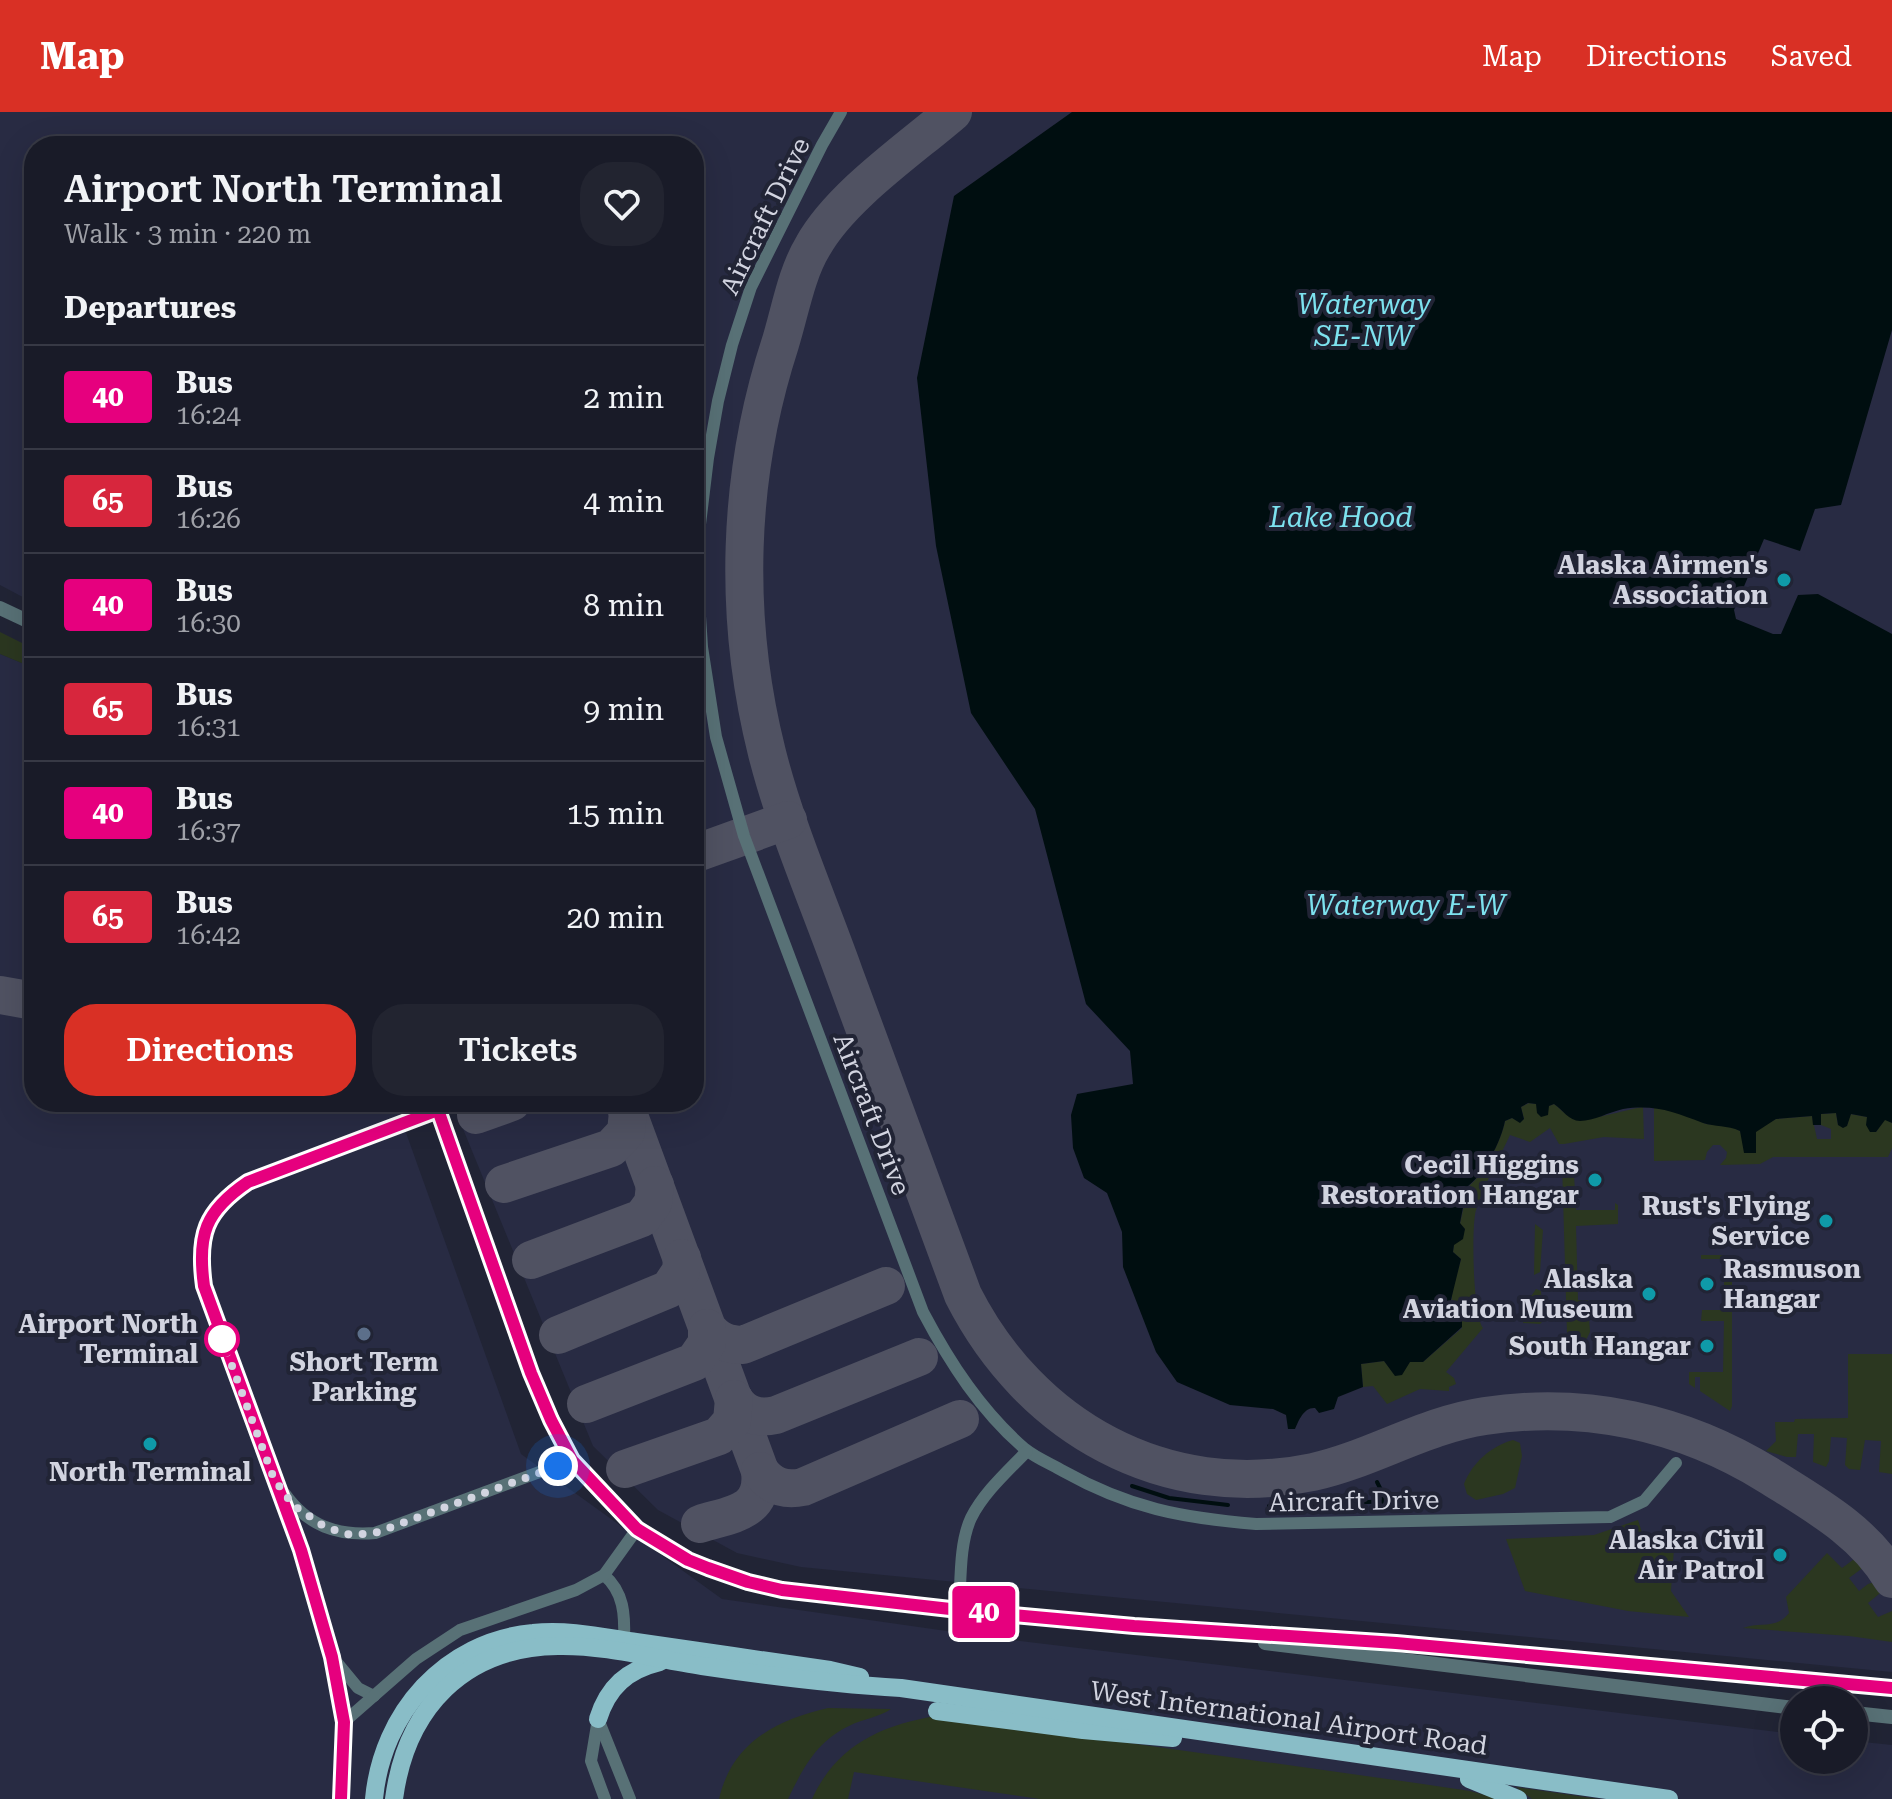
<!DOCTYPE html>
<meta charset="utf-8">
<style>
body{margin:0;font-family:"Roboto Serif",serif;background:#222430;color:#f1f3f6;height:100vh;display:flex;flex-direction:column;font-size:30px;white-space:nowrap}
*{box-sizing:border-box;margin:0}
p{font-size:26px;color:#9fa1a8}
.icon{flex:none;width:44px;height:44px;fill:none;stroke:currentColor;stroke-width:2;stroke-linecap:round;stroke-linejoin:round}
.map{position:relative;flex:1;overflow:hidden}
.panel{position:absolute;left:24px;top:24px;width:680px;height:976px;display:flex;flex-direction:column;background:#191b28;border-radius:32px;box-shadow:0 8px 32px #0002,0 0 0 2px #373945}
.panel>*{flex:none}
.badge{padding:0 16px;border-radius:6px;font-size:28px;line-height:52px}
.buttons{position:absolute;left:1780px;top:1574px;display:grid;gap:16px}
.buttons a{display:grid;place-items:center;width:88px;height:88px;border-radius:50%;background:#191b28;box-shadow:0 8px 32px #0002,0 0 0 2px #373945;font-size:40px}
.you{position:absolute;width:40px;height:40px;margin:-20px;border:6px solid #fff;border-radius:50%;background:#1a73e8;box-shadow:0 0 0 12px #1a73e833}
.map>.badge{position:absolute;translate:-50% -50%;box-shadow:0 0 0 4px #fff}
h2{padding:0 40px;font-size:30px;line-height:72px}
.round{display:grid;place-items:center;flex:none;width:84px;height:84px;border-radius:32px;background:#222430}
.head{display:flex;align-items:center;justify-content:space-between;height:136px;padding:0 40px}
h1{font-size:38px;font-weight:600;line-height:60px}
.primary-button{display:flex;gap:16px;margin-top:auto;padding:16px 40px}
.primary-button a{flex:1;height:92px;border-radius:32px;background:#d93025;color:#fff;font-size:32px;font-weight:600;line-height:92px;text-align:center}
.primary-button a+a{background:#222430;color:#f1f3f6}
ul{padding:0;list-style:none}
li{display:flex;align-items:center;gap:24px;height:104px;padding:0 40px;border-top:2px solid #373945}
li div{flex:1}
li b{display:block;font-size:30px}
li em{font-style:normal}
li .badge{min-width:88px;font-weight:700;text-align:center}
header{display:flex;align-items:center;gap:48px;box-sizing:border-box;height:112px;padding:0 40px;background:#d93025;color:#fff}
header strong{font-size:38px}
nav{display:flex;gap:44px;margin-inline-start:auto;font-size:28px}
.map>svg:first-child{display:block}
.built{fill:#282b43}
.green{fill:#2b3720}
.water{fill:#000e10}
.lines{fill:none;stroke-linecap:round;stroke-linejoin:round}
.stream{stroke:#000e10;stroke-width:4}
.taxiway{stroke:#505262;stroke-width:38}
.minor{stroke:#587176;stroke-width:12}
.tertiary{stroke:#587176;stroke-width:14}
.primary{stroke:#89bdc7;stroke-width:18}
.line-casing{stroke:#fff;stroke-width:18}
.line{stroke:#e6007e;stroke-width:12}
.walk{stroke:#d2d4e0;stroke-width:8;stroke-dasharray:0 14.4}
.culture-dot{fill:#0f9aa8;stroke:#212435;stroke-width:3}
.service-dot{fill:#5c6f8a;stroke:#212435;stroke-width:3}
.stop-dot{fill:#fff;stroke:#e6007e;stroke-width:4}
.labels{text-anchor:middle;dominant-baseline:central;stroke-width:8;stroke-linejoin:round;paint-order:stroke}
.street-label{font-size:26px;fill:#d2d4e0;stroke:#212435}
.poi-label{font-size:26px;font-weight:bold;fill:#d2d4e0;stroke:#212435;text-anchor:end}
.stop-label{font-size:26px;font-weight:bold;fill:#d2d4e0;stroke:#212435;text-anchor:end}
.water-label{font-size:28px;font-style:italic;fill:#7de2ef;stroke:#212435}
</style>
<header>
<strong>Map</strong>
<nav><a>Map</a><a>Directions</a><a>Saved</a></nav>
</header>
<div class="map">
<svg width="1892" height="1687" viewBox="0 0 1892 1687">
<rect width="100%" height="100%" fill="#212435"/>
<g class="built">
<polygon points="0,0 1892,0 1892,1560 801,1455 737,1441 658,1398 593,1334 452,990 694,990 694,34 34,34 34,491 0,473"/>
<polygon points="0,542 34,556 34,990 395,990 521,1342 722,1487 996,1526 1794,1622 1794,1648 1854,1648 1854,1629 1892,1633 1892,1687 0,1687"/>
</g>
<g class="green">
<polygon points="0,520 34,537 34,556 0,542"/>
<path d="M1529,991L1549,994L1554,992C1561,997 1566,1004 1574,1007C1583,1011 1628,997 1643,995L1644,1027L1604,1025L1564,1032H1559L1550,1016L1530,1030L1510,1023C1499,1047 1484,1072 1476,1098C1471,1115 1473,1204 1483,1216L1446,1260L1454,1266L1456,1272L1449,1275V1279L1420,1277L1387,1292L1373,1274L1363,1275L1361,1252L1384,1249L1395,1263L1410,1250H1423L1462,1216C1443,1192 1455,1173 1461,1147L1453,1140L1454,1132L1465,1117L1460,1112L1468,1075C1484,1062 1501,1030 1505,1009L1512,1006L1520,1010L1524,1007L1521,995Z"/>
<polygon points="1654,995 1687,1003 1706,1012 1730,1014 1740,1019 1742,1024 1776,1007 1812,1004 1817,1027 1831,1027 1831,1017 1821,1013 1821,1002 1836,1001 1838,1013 1847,1014 1850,1002 1867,1005 1876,1020 1885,1007 1892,1011 1892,1036 1888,1045 1773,1045 1760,1052 1720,1053 1726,1046 1727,1040 1720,1033 1713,1033 1707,1040 1705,1048 1654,1049"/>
<polygon points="1573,1044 1576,1098 1615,1098 1615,1091 1618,1093 1618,1112 1576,1114 1578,1188 1588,1188 1588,1192 1590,1220 1585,1230 1567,1221 1562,1051"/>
<polygon points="1535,1112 1543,1118 1540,1160 1534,1163"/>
<polygon points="1701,1143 1732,1143 1732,1294 1730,1299 1700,1279 1700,1265 1695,1265 1695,1276 1689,1272 1689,1260 1723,1260 1724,1209 1701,1209 1702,1198 1724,1198 1724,1147 1701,1147"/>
<polygon points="1536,1177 1541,1179 1543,1209 1540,1212 1523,1211 1524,1208 1538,1208 1539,1193 1522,1191 1523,1183 1532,1183"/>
<polygon points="1848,1242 1892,1242 1892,1362 1879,1360 1881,1329 1865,1328 1860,1358 1849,1357 1845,1353 1847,1326 1831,1325 1829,1349 1826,1355 1813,1350 1814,1322 1798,1322 1796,1345 1787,1345 1766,1339 1776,1329 1775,1310 1794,1310 1795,1307 1848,1306"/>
<path d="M1513,1328L1520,1331L1522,1344L1515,1376L1503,1382L1476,1388L1467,1382L1464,1372C1472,1351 1491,1334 1513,1328Z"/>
<polygon points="1638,1408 1648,1440 1674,1436 1671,1479 1689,1505 1628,1499 1525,1479 1506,1427 1594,1423"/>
<path d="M1827,1441L1842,1456L1857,1445L1864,1450V1455L1849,1466L1859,1479L1868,1472L1878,1469L1884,1478L1868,1491L1878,1505L1892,1499V1530L1849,1524L1743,1516C1760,1509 1776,1518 1789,1501L1786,1485Z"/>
<path d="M828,1596L891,1597C880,1605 862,1607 849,1614C817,1629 803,1656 788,1687H719C732,1630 777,1608 828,1596Z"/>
<path d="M936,1604L1416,1671L1470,1679L1499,1687H1040L854,1660L848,1687H812C836,1634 881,1613 936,1604Z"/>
<polygon points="1516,1675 1599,1687 1532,1687"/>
</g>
<path class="water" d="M1072,0H1892V218L1841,393L1815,397L1800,439L1764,427L1734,498L1736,507L1773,522H1781L1798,483L1818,482L1892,522V1011L1885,1008L1876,1020H1870L1866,1013L1867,1005L1851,1002L1847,1014L1843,1016L1838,1013L1836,1001L1821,1002V1013H1813L1812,1004L1776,1007L1756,1020V1041H1744L1740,1019C1727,1013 1715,1015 1703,1011C1674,1000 1655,992 1623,997C1609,1000 1594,1009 1580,1009C1569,1009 1562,997 1554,992L1549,994L1548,1003L1541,1005L1537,1001L1536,992L1528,991L1521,995L1524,1007L1520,1011L1512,1006L1505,1009C1501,1030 1484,1062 1467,1075L1460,1111L1465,1117L1463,1127L1454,1133L1453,1140L1461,1147L1450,1192L1452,1203L1462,1209V1215L1423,1250H1410L1402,1263L1395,1264L1384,1249L1361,1252L1363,1275L1338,1285L1334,1297L1319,1301L1315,1296C1304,1295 1299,1308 1295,1317H1288L1286,1303L1273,1297L1230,1293L1177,1270L1156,1240L1123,1155L1122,1120L1107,1081L1084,1066L1073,1036L1071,1003L1077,982L1133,972L1130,939L1086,892L1035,697L971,601L936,434L917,266L954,84Z"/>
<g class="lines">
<g class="stream">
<polyline points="1377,1370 1383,1382 1384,1391"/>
<polyline points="1132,1374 1169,1386 1228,1393"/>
<polyline points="1269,1394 1416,1388"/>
</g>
<g class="taxiway">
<path d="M953,0C910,37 841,84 813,134C796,162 790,200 780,232C737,364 733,506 767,641C786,716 818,788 844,861C884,968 923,1076 963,1183C1030,1315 1164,1391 1313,1360C1372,1347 1424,1313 1485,1304C1585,1289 1682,1310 1768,1363C1814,1392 1864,1419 1892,1467"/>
<polyline points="694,742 788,708"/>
<polyline points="0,883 34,889"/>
<path d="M624,990L760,1359C765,1401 731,1402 700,1412"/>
<polyline points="476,1003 512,990"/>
<polyline points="504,1072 611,1036 626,1020 628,1000"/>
<polyline points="531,1148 642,1106 653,1091 655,1073"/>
<path d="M707,1216C717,1228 727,1233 743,1233L886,1174"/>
<polyline points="558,1223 669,1177 681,1159 682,1146"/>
<path d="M734,1287C744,1303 758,1307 776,1303L919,1245"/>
<polyline points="586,1292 694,1250 707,1231 707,1216"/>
<polyline points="625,1357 719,1324 732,1309 734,1287"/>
<path d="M760,1359C771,1374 784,1379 803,1375L960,1307"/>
</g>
<g class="minor">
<path d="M841,0L822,33L751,175L732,233L718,289L708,346L697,437L699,489L702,535L716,625L744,724L923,1200C950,1251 981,1299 1025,1337C1036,1346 1051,1352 1063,1359C1129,1396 1182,1406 1256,1412L1610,1405L1644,1389L1676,1351"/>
<path d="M285,1382C308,1414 337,1424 375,1421L572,1348"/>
<path d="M604,1463C624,1480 625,1503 624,1528"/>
<path d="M959,1498C961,1469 959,1432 971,1406C984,1380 1008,1359 1027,1339"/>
<polyline points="334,1547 358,1576 374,1584"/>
<polyline points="598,1607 630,1687"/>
<polyline points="598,1607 591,1649 605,1687"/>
<polyline points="344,1610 416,1547 460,1518 576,1478 604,1463 637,1417"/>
<path d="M341,1687L344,1610L332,1545L301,1438L204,1174C197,1123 205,1099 248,1070L438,998"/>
</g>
<g class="tertiary">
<polyline points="0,496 34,512"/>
<polyline points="435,990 531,1261 551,1308 572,1348 637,1417 675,1440 708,1456 748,1470 782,1478 959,1498 1134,1514 1396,1531 1892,1576"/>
<polyline points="1265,1531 1794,1596"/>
<polyline points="1854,1601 1892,1605"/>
</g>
<g class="primary">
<polyline points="937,1599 1083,1618 1173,1626"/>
<path d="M598,1607C608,1575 627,1558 660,1550"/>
<polyline points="1469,1667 1518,1687"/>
<path d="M374,1687C382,1601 445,1529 533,1521C567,1517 603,1525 636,1530C701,1539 765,1549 830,1558L860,1565"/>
<path d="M394,1687C406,1596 464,1535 558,1534C606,1533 655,1547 702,1554C769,1564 834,1572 901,1576L1669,1687"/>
</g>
</g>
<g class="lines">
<g class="line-casing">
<path id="line" d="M341,1687L344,1610L332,1545L301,1438L204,1174C197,1123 205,1099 248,1070L438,998L531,1261L551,1308L572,1348L637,1417L688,1448L708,1456L748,1470L782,1478L959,1498L1134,1514L1396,1531L1892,1576"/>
</g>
<use href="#line" class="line"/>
<polyline class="walk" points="222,1227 274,1367 293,1393 325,1415 351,1423 375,1421 558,1354"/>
</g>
<g class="culture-dot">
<circle cx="1784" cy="468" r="8"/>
<circle cx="1595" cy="1068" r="8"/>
<circle cx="1826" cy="1109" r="8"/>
<circle cx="1707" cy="1172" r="8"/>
<circle cx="1649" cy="1182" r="8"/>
<circle cx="1707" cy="1234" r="8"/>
<circle cx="150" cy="1332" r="8"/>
<circle cx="1780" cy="1443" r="8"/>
</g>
<circle class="service-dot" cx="364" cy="1222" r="8"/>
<circle class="stop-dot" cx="222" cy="1227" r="16"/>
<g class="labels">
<g class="street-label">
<text transform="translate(765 104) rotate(-64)">Aircraft Drive</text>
<text transform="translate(872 1002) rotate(69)">Aircraft Drive</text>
<text transform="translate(1354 1389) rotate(-1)">Aircraft Drive</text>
<text transform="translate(1289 1606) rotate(8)">West International Airport Road</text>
</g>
<g class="poi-label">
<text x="1768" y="453">Alaska Airmen's<tspan x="1768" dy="30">Association</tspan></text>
<text x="1579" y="1053">Cecil Higgins<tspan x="1579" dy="30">Restoration Hangar</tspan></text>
<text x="1810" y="1094">Rust's Flying<tspan x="1810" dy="30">Service</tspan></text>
<text x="1723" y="1157" text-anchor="start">Rasmuson<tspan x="1723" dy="30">Hangar</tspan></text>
<text x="1633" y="1167">Alaska<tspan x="1633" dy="30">Aviation Museum</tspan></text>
<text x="1691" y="1234">South Hangar</text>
<text x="364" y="1250" text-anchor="middle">Short Term<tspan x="364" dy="30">Parking</tspan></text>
<text x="150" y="1360" text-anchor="middle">North Terminal</text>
<text x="1764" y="1428">Alaska Civil<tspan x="1764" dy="30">Air Patrol</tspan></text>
</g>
<g class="stop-label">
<text x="198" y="1212">Airport North<tspan x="198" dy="30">Terminal</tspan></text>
</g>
<g class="water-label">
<text x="1364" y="192">Waterway<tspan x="1364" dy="32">SE-NW</tspan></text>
<text x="1341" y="405">Lake Hood</text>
<text x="1406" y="793">Waterway E-W</text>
</g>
</g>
</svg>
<div class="buttons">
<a><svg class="icon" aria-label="locate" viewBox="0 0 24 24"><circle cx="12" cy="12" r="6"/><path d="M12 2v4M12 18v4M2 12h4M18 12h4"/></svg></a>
</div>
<div class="you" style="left:558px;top:1354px"></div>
<b class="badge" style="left:984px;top:1500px;background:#e6007e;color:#fff">40</b>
<section class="panel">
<div class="head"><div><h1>Airport North Terminal</h1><p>Walk · 3 min · 220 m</p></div><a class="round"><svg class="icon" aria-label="heart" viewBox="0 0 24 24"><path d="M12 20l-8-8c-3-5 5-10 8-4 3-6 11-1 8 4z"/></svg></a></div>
<h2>Departures</h2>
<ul>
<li><span class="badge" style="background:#e6007e;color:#fff">40</span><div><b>Bus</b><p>16:24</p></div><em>2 min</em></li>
<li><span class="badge" style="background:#d7263d;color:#fff">65</span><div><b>Bus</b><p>16:26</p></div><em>4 min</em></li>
<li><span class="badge" style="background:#e6007e;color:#fff">40</span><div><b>Bus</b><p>16:30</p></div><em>8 min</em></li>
<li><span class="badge" style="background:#d7263d;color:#fff">65</span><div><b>Bus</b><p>16:31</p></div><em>9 min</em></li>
<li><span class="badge" style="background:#e6007e;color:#fff">40</span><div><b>Bus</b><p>16:37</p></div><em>15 min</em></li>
<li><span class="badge" style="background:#d7263d;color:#fff">65</span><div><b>Bus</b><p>16:42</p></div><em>20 min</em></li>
</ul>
<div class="primary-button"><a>Directions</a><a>Tickets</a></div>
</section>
</div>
